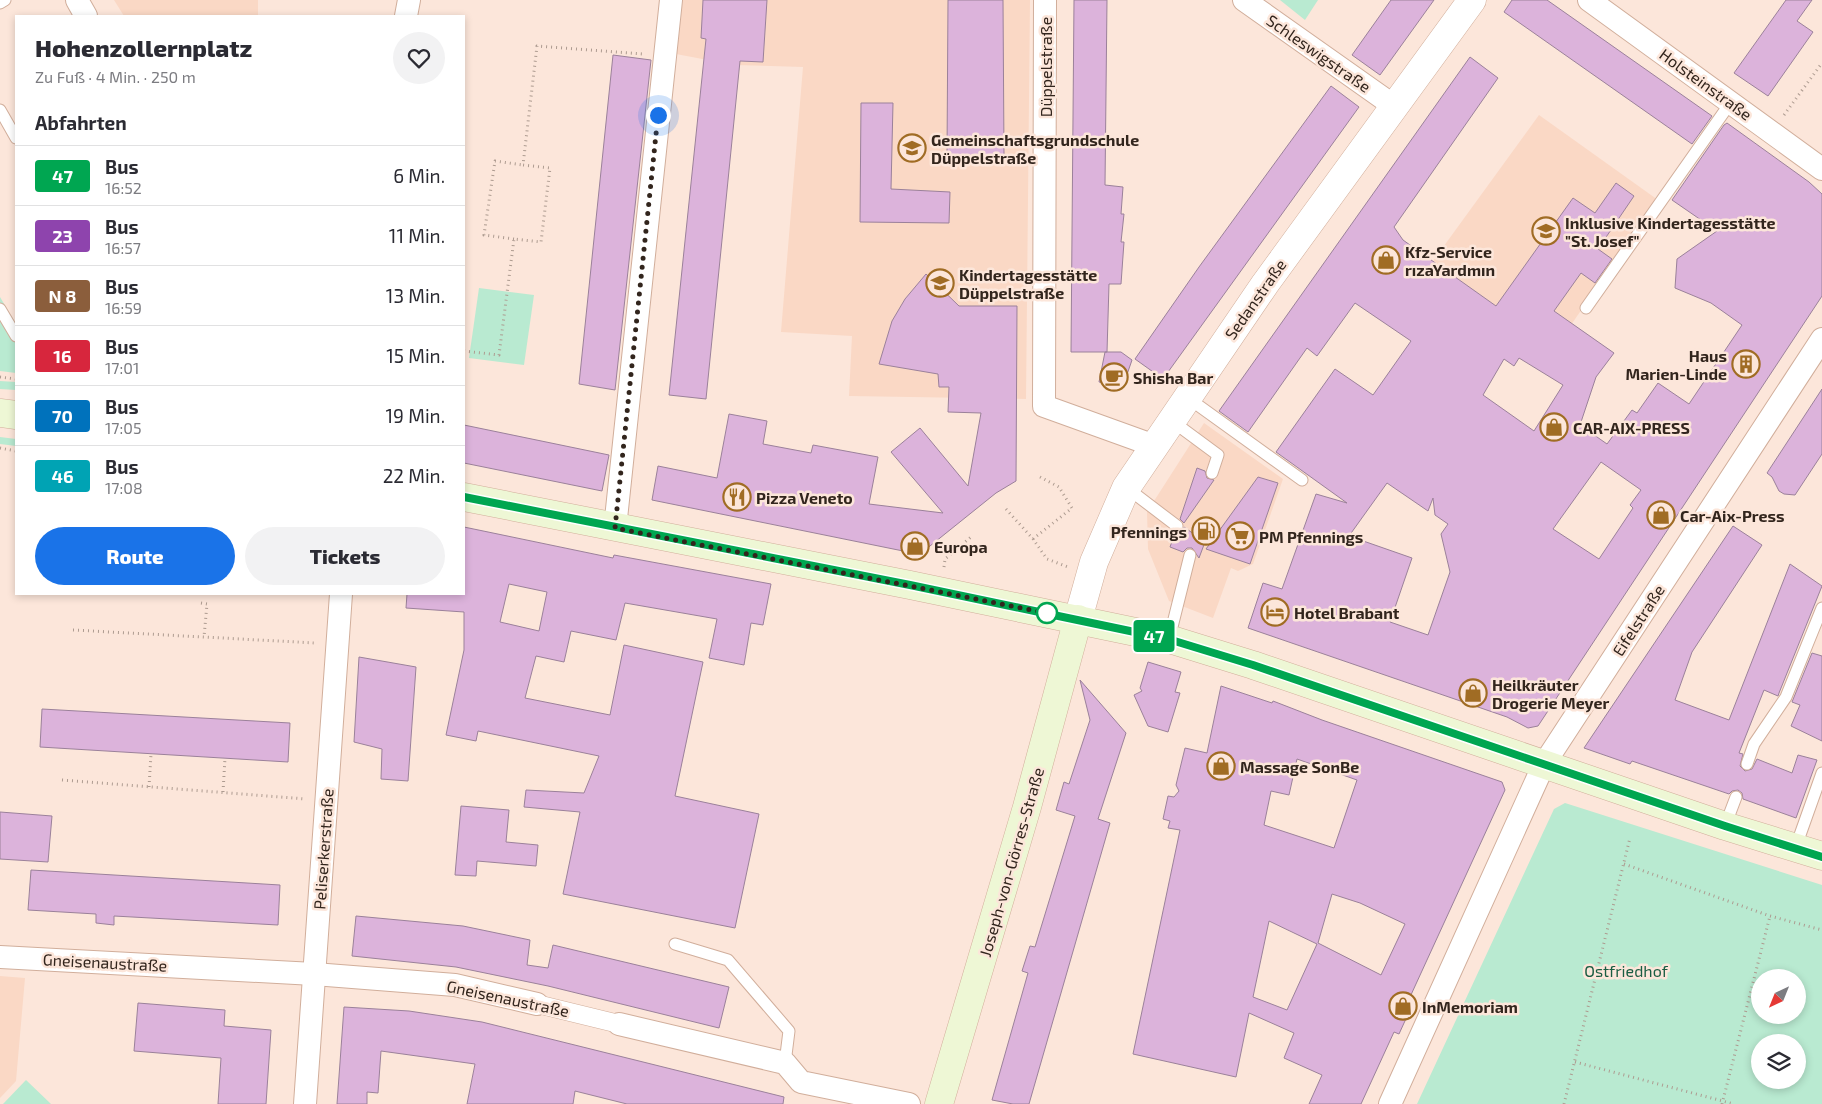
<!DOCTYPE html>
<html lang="de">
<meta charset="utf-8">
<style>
body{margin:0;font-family:"Exo 2",sans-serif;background:#f2f2f3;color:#2b2b33;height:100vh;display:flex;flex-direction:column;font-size:19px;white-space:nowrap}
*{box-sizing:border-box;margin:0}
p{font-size:16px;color:#7c7c81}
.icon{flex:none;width:28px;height:28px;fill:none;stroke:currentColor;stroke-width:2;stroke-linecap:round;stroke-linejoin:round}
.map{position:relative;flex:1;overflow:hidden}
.sheet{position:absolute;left:15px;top:15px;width:450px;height:580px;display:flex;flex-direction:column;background:#fff;border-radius:0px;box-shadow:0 2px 8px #0003}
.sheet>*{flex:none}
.badge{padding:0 10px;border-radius:4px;font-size:18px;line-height:32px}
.needle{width:32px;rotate:223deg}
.fabs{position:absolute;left:1751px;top:969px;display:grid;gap:10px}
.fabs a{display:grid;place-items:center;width:55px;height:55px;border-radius:50%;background:#fff;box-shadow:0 2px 8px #0003;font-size:25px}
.you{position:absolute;width:25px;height:25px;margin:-12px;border:4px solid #fff;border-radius:50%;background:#1a73e8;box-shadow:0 0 0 8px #1a73e833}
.map>.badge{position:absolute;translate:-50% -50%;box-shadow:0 0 0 2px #fff}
h2{padding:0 20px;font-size:19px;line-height:45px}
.round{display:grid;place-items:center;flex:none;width:52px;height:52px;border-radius:26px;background:#f2f2f3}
.headline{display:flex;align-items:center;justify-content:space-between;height:85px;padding:0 20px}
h1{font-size:24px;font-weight:800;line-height:38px}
.primary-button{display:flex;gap:10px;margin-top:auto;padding:10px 20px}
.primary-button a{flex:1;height:58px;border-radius:30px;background:#1a73e8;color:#fff;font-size:20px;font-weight:800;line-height:58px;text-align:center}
.primary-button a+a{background:#f2f2f3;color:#2b2b33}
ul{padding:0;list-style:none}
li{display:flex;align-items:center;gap:15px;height:60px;padding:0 20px;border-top:1px solid #e1e1e2}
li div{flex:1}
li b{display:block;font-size:19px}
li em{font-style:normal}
li .badge{min-width:55px;font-weight:700;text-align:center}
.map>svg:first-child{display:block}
.built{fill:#fad8c5}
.green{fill:#b9ead1;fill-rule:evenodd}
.building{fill:#dcb3db;stroke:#9b819a;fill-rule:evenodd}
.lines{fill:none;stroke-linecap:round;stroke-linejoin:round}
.service-casing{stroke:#d1ae9b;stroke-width:13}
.pedestrian-casing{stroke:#d1ae9b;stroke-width:19}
.minor-casing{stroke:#d1ae9b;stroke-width:24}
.tertiary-casing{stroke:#d1ae9b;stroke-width:29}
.secondary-casing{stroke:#d1ae9b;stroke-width:29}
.path{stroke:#ad9b90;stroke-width:3;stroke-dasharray:1 4;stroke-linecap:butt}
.service{stroke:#fff;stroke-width:11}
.pedestrian{stroke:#fff;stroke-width:18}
.minor{stroke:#fff;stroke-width:22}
.tertiary{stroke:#fff;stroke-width:28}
.secondary{stroke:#eef7d5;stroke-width:28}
.line-casing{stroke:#fff;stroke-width:11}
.line{stroke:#00a651;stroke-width:8}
.walk{stroke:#32251d;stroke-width:5;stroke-dasharray:0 9}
.stop-dot{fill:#fff;stroke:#00a651;stroke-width:2.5}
.labels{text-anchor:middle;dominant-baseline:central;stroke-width:5;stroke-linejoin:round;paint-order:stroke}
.street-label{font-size:16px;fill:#32251d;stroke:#fce6da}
.poi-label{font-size:16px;font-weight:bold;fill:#32251d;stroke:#fce6da;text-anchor:start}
.park-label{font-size:16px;fill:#1a5d42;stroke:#fce6da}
</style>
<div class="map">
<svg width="1822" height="1104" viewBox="0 0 1822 1104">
<rect width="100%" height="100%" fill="#fce6da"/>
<g class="built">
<polygon points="114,0 258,0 258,16 124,16"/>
<polygon points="680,0 1030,0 1026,399 849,396 852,336 781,332 803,67 734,65 676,54"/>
<polygon points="1539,115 1658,200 1566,332 1536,336 1433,261"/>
<polygon points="1204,423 1283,479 1253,564 1238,571 1231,568 1213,618 1169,601 1148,549 1147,512"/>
<polygon points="0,976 25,978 16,1081 0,1098"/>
</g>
<g class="green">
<polygon points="1280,0 1318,0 1305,20"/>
<polygon points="479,288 534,295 524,365 469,358"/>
<polygon points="0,297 16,324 16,373 0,371"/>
<polygon points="0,381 16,382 16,390 0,389"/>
<polygon points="0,437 16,439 16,446 0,444"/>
<path d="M1565,803L1822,885V1104H1417L1554,809ZM1760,978H1798V1015H1760ZM1760,1042H1798V1080H1760Z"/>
<polygon points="26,1080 51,1104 3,1104"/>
</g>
<g class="building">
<polygon points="703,0 767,0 763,62 740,61 706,399 669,395 706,39 701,38"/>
<polygon points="948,0 1003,0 1004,156 947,155"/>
<polygon points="1074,0 1107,0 1105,185 1123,187 1121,214 1124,214 1121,242 1124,242 1121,284 1109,284 1107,352 1105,352 1121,352 1132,360 1123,386 1099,382 1105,352 1071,352"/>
<polygon points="1391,0 1434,0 1380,75 1352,55"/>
<polygon points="1512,0 1547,0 1712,116 1692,144 1504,12"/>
<polygon points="1786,0 1812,0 1797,21 1813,32 1768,96 1734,73"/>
<polygon points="613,55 651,60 615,390 579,384"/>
<path d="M1470,57L1498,78L1394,227L1403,240L1496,306L1573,198L1595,213L1616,183L1634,196L1598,249L1612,259L1595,283L1581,273L1554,311L1614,353L1596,377L1580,425L1607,444L1632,410L1637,413L1658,383L1689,404L1742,325L1711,303L1675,288L1677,259L1717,231L1672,200L1724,125L1727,123L1809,182L1822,194V296L1538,726L1528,728L1507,717L1248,628L1263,583L1282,589L1316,494L1347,503L1276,452L1335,369L1373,395L1411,341L1355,303L1317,356L1307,348L1248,432L1219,411ZM1519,358L1563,385L1534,431L1483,395L1504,359L1514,366ZM1601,462L1641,490L1630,505L1633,508L1599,559L1553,529ZM1387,483L1428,511L1433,498L1435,515L1448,524L1441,534L1450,572L1428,635L1390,622L1412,558L1349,536Z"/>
<polygon points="1331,86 1359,107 1163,379 1135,359 1199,267"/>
<polygon points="861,103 893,103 891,189 950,192 949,223 860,222"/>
<polygon points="926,274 959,306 1017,306 1016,481 996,493 925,550 913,553 652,500 658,466 717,478 729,414 767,421 763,444 811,453 813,445 878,457 869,504 943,513 891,452 920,428 968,486 981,413 948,412 949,387 939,387 938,374 879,364 892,321 905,299"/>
<polygon points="1822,389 1822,454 1795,495 1784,494 1779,491 1772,477 1767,473"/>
<polygon points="464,425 609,455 602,491 464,463"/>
<polygon points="1197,468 1205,471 1207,478 1214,480 1184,523 1180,519"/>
<polygon points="1258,477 1278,483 1250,564 1206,549"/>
<polygon points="1733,526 1762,545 1692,652 1675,700 1729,720 1790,564 1822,586 1779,693 1778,696 1764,690 1739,753 1743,754 1740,766 1745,771 1752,769 1757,759 1792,773 1798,755 1817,760 1796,818 1743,799 1742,793 1738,790 1732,791 1729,794 1632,761 1630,764 1584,748"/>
<path d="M464,527L613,558L614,555L771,584L763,625L751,623L744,665L709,658L717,619L625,603L616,640L571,631L564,662L536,656L525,698L610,715L624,645L703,662L675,796L759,814L735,928L563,894L580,812L524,807L526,790L584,793L599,756L478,731L476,741L446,735L464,650V612L406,608L407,594H464ZM509,584L547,592L539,631L500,622Z"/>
<polygon points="1184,527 1205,542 1199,558 1192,548 1187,548 1183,552 1170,547 1175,533 1180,533"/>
<polygon points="1812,653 1822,656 1822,741 1791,726 1800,705 1792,702"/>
<polygon points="359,657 416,667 408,781 381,779 382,749 354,742"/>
<polygon points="1148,662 1181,672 1175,692 1180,693 1168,732 1148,726 1134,695 1142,691 1140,688"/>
<polygon points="1080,680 1126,733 1098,819 1110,823 1029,1104 1013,1104 992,1100 1028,973 1022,971 1030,946 1035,947 1075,816 1056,810 1064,782 1069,784 1090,720"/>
<path d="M1221,686L1272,703L1273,701L1322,720L1502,782L1505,790L1410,997L1415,999L1399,1034L1394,1032L1361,1104H1309L1322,1075L1284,1058L1294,1033L1249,1013L1236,1077L1133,1054L1180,830L1168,828L1170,821L1163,819L1168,796L1174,797L1179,791L1176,785L1185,748L1207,753ZM1297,759L1357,780L1334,848L1264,825L1271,791L1289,795ZM1332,894L1360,903L1405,924L1381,975L1318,943ZM1269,921L1317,944L1287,1010L1253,997Z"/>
<polygon points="42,709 290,723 288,762 40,747"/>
<polygon points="461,806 509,810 506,842 538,845 536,866 477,861 476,876 455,875"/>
<polygon points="0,812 52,816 48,862 0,859"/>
<polygon points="31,870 280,885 278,925 114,916 114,925 96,923 96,914 28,910"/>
<polygon points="356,916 463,926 530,940 527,965 548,968 553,945 729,987 719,1028 548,986 456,967 352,956"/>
<polygon points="138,1003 225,1010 224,1026 271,1030 266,1104 218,1104 221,1058 134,1051"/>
<polygon points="344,1007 409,1011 482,1022 784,1097 783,1104 627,1104 575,1091 573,1104 467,1104 475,1064 381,1051 378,1093 367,1092 367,1104 337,1104"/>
</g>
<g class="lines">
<g class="service-casing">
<g id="service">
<polyline points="0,3 5,0"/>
<polyline points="0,110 16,138"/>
<polyline points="1586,308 1731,102"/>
<polyline points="0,309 16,336"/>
<polyline points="1188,398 1302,480"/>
<polyline points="1172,421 1218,455 1212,473"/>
<polyline points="1127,488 1177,526"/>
<polyline points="1169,639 1190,555"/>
<polyline points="1747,764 1754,744 1786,697 1822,608"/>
<polyline points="1725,826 1736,797"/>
<polyline points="1795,849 1822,773"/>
<polyline points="675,944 728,960 789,1031 785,1063"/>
</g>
</g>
<g class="pedestrian-casing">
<polyline id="pedestrian" points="537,1004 619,1024"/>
</g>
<g class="minor-casing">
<g id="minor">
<polyline points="77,0 86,16"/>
<polyline points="1045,0 1044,406 1155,446"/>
<polyline points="1244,0 1394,106"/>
<polyline points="1589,0 1822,169"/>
<polyline points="406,16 409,0"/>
<polyline points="615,528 671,0"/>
<polyline points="0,957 314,974 455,985 537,1004"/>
<polyline points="619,1024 785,1063 801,1082 909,1104"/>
<polyline points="305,1104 341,594"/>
<polyline points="1390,1104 1544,764 1822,339"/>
</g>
</g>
<g class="tertiary-casing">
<polyline id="tertiary" points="1078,619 1094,562 1126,488 1265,284 1472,0"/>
</g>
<g class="secondary-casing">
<g id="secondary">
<polyline points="0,413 16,415"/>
<polyline points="464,497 910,585 1169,639 1253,665 1725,826 1822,856"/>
<polyline points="939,1104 1027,807 1078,619"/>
</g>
</g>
<g class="path">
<polyline points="1784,115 1822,63"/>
<polyline points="514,239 484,235 495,161 523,165"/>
<polyline points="464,351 499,355 514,239 541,242 550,168 523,165 537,46 643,54"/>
<polyline points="0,377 16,379"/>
<polyline points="0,448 16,451"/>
<polyline points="1006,509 1033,539 1047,559 1068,567"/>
<polyline points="1033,539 1072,508 1059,487 1040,477"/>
<polyline points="944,567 945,559 971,537"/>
<polyline points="201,603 207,604 204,637"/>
<polyline points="73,630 315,643"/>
<polyline points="62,780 306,799"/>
<polyline points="149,787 151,754"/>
<polyline points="223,792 225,758"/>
<polyline points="1624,864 1770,916 1822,930"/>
<polyline points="1575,1062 1734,1104"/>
<polyline points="1564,1104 1630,838"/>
<polyline points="1722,1104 1770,916"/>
</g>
<use href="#service" class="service"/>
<use href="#pedestrian" class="pedestrian"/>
<use href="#minor" class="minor"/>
<use href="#tertiary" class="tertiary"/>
<use href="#secondary" class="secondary"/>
</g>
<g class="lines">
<g class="line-casing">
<polyline id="line" points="464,497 910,585 1168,639 1253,665 1725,826 1822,857"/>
</g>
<use href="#line" class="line"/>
<polyline class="walk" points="658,115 615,528 1047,613"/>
</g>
<defs>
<g id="school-ring" transform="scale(1.4375)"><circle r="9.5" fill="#fce6da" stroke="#a06c24" stroke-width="1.5"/><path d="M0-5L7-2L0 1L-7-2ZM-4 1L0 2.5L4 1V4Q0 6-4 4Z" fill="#a06c24"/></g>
<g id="shop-ring" transform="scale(1.4375)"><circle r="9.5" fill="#fce6da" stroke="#a06c24" stroke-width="1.5"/><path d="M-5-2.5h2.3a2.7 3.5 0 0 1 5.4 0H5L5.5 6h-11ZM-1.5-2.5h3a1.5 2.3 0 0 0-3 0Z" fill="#a06c24"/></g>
<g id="building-ring" transform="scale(1.4375)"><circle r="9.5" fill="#fce6da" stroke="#a06c24" stroke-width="1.5"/><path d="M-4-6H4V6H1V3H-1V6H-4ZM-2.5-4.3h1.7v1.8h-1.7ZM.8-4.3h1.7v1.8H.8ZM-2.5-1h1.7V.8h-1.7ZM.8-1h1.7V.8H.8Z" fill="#a06c24"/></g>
<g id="cafe-ring" transform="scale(1.4375)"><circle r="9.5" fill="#fce6da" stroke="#a06c24" stroke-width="1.5"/><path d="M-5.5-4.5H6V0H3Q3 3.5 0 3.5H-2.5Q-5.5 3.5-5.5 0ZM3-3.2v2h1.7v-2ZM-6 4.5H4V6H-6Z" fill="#a06c24"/></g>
<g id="restaurant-ring" transform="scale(1.4375)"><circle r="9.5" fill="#fce6da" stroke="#a06c24" stroke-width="1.5"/><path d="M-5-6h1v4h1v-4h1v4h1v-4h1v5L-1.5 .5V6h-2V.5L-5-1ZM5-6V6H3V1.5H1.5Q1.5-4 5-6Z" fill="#a06c24"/></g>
<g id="fuel-ring" transform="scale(1.4375)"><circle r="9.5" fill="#fce6da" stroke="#a06c24" stroke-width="1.5"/><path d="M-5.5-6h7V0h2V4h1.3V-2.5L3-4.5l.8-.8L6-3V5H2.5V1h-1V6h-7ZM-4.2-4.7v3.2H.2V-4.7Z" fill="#a06c24"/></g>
<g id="supermarket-ring" transform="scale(1.4375)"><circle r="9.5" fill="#fce6da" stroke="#a06c24" stroke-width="1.5"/><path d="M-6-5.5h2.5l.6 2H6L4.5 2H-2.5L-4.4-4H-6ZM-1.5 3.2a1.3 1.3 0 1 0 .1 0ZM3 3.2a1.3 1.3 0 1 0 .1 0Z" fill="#a06c24"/></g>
<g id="hotel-ring" transform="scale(1.4375)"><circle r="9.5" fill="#fce6da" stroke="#a06c24" stroke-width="1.5"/><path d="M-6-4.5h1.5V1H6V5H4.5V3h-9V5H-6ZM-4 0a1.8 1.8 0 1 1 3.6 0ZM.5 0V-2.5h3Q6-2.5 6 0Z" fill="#a06c24"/></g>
</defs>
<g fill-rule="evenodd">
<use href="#school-ring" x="912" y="148"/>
<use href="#school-ring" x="1546" y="231"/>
<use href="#shop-ring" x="1386" y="260"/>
<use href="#school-ring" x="940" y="283"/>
<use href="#building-ring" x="1746" y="364"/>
<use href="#cafe-ring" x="1114" y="377"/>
<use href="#shop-ring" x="1554" y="427"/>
<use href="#restaurant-ring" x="737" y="497"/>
<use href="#shop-ring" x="1661" y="515"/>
<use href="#fuel-ring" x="1206" y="531"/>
<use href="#supermarket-ring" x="1240" y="536"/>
<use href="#shop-ring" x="915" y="546"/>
<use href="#hotel-ring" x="1275" y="612"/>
<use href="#shop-ring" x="1473" y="693"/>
<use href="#shop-ring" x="1221" y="766"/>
<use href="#shop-ring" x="1403" y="1006"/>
</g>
<circle class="stop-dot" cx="1047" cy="613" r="10"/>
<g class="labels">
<g class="street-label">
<text transform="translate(1319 53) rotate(35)">Schleswigstraße</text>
<text transform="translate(1045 67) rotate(-90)">Düppelstraße</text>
<text transform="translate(1706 84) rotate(36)">Holsteinstraße</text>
<text transform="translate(1255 299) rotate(-55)">Sedanstraße</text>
<text transform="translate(1638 620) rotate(-57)">Eifelstraße</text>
<text transform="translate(323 849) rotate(-86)">Peliserkerstraße</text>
<text transform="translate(1011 862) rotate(-74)">Joseph-von-Görres-Straße</text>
<text transform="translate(105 962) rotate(3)">Gneisenaustraße</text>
<text transform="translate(508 998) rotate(12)">Gneisenaustraße</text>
</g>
<g class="poi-label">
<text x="931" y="139">Gemeinschaftsgrundschule<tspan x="931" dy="18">Düppelstraße</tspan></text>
<text x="1565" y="222">Inklusive Kindertagesstätte<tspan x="1565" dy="18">"St. Josef"</tspan></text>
<text x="1405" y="251">Kfz-Service<tspan x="1405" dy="18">rızaYardmın</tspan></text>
<text x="959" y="274">Kindertagesstätte<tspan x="959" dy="18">Düppelstraße</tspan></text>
<text x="1727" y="355" text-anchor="end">Haus<tspan x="1727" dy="18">Marien-Linde</tspan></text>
<text x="1133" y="377">Shisha Bar</text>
<text x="1573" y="427">CAR-AIX-PRESS</text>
<text x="756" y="497">Pizza Veneto</text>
<text x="1680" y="515">Car-Aix-Press</text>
<text x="1187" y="531" text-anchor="end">Pfennings</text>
<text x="1259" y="536">PM Pfennings</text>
<text x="934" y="546">Europa</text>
<text x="1294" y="612">Hotel Brabant</text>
<text x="1492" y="684">Heilkräuter<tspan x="1492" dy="18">Drogerie Meyer</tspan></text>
<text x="1240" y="766">Massage SonBe</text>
<text x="1422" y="1006">InMemoriam</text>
</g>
<g class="park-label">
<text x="1626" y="970">Ostfriedhof</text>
</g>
</g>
</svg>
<div class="fabs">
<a><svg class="needle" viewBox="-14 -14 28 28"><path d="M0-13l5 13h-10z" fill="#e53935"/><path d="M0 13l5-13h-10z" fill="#7c7c81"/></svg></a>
<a><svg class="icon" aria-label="layers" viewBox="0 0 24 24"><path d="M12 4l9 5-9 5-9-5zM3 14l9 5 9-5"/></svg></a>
</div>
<div class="you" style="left:658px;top:115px"></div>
<b class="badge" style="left:1154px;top:636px;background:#00a651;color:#fff">47</b>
<section class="sheet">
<div class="headline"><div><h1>Hohenzollernplatz</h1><p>Zu Fuß · 4 Min. · 250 m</p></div><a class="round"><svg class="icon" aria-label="heart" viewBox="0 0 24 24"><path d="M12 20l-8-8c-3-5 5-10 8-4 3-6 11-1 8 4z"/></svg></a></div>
<h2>Abfahrten</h2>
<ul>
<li><span class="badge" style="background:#00a651;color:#fff">47</span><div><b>Bus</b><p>16:52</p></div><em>6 Min.</em></li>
<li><span class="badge" style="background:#8e44ad;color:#fff">23</span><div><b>Bus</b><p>16:57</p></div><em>11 Min.</em></li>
<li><span class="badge" style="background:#8b5e3c;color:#fff">N 8</span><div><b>Bus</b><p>16:59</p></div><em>13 Min.</em></li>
<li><span class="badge" style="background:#d7263d;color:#fff">16</span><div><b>Bus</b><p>17:01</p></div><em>15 Min.</em></li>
<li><span class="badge" style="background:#0072bc;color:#fff">70</span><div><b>Bus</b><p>17:05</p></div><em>19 Min.</em></li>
<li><span class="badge" style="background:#00a3b4;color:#fff">46</span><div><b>Bus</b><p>17:08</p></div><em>22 Min.</em></li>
</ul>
<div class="primary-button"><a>Route</a><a>Tickets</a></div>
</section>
</div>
